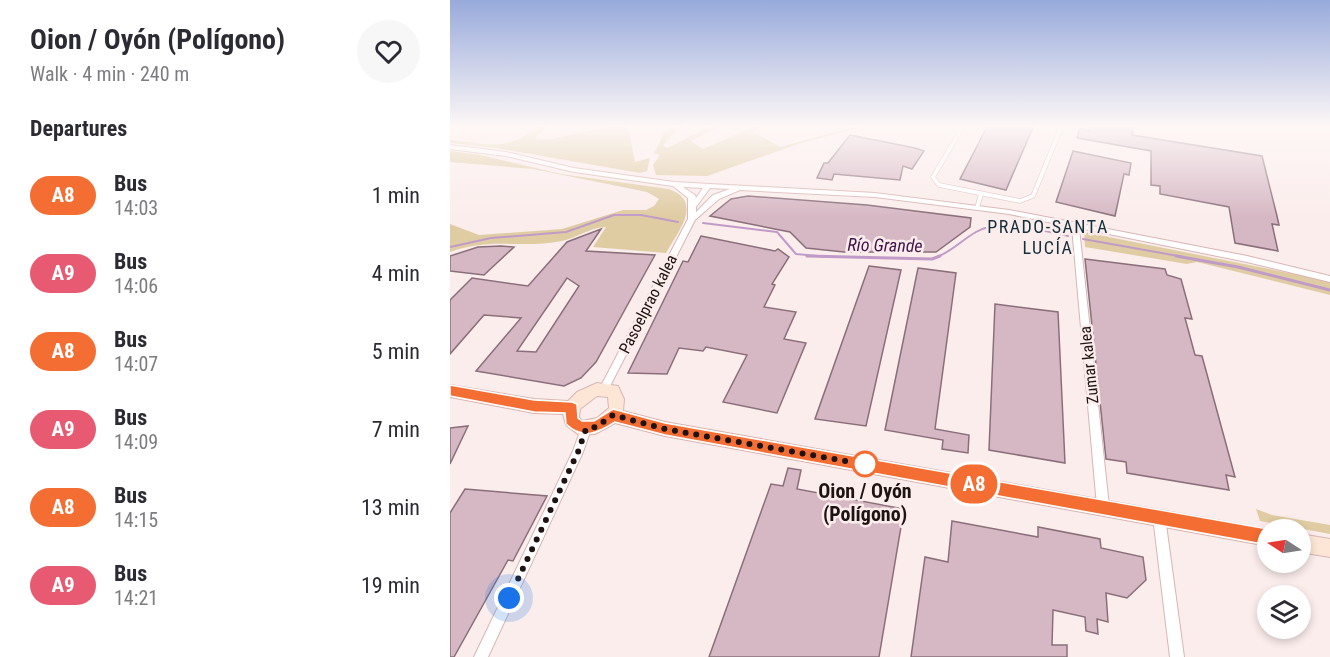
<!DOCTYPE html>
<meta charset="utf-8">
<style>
body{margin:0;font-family:"Roboto Condensed",sans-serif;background:#f7f7f7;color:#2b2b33;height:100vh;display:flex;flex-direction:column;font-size:22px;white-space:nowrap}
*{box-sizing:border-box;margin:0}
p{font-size:20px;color:#7c7c81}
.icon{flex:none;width:33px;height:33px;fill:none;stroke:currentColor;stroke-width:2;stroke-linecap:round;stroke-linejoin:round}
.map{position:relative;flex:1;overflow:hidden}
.panel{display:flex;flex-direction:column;background:#fff;width:450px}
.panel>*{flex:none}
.badge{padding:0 12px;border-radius:20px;font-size:21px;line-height:39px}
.needle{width:39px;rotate:282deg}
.fabs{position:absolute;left:807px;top:519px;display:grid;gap:12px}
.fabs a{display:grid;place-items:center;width:54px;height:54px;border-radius:50%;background:#fff;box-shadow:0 3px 9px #0003;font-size:30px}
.you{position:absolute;width:30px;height:30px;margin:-15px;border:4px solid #fff;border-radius:50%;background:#1a73e8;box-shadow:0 0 0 9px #1a73e833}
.map>.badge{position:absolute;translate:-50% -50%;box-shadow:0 0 0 3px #fff}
h2{padding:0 30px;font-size:22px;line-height:54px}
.round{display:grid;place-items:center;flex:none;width:63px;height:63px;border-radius:32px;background:#f7f7f7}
.overview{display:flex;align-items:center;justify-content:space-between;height:102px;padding:0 30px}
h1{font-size:28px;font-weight:700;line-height:45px}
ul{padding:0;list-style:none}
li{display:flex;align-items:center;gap:18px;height:78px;padding:0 30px}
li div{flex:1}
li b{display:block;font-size:22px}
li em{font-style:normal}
li .badge{min-width:66px;font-weight:700;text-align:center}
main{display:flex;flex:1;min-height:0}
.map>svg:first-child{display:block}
.green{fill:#e0cca3}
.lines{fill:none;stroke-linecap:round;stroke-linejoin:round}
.stream-far1{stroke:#c19bc8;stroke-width:2}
.stream{stroke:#c19bc8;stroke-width:3}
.building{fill:#d6b8c4;stroke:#8a6f7a;stroke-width:1.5;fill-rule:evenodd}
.service-casing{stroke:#d7b6b4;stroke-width:5}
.minor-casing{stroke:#d7b6b4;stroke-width:2}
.secondary-casing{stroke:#d7b6b4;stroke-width:2}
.service{stroke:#fff;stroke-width:4}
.minor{fill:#fff;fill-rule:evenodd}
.secondary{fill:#fde6d6;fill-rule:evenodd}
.line{fill:#f46d32;stroke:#fff;stroke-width:1.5}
.walk{stroke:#1e1312;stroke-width:6;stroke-dasharray:0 10.8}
.stop-dot{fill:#fff;stroke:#f46d32;stroke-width:3}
.labels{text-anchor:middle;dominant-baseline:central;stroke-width:5;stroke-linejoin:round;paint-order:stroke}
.street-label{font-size:16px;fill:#1e1312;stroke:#fbedec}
.neighbourhood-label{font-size:18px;letter-spacing:1.5px;fill:#132f3b;stroke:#fbedec}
.water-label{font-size:18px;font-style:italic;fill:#43144c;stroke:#fbedec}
.near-stop-label{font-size:20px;font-weight:bold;fill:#1e1312;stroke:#fbedec}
</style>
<main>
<section class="panel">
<div class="overview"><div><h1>Oion / Oyón (Polígono)</h1><p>Walk · 4 min · 240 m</p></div><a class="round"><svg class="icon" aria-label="heart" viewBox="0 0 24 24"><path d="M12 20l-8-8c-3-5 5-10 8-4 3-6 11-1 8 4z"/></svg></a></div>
<h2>Departures</h2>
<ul>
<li><span class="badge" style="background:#f46d32;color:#fff">A8</span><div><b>Bus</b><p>14:03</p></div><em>1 min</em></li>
<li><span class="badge" style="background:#e85a71;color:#fff">A9</span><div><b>Bus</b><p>14:06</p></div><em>4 min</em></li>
<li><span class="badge" style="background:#f46d32;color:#fff">A8</span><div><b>Bus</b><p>14:07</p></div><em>5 min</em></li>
<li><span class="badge" style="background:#e85a71;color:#fff">A9</span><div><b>Bus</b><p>14:09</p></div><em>7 min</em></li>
<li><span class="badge" style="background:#f46d32;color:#fff">A8</span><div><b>Bus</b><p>14:15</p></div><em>13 min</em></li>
<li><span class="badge" style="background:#e85a71;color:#fff">A9</span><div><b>Bus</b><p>14:21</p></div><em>19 min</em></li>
</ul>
</section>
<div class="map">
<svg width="880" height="657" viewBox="0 0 880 657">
<rect width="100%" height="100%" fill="#fbedec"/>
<g class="green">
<path d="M91,125H99L85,138L95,140L169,125L178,126L185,162L200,158L197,171L190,173L46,148L0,143V140C42,144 54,153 91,125Z"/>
<path d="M231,125H240L224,133L213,146L217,148C235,141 254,125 273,125L241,141L253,149L307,125H316L304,132L330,147L411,125H420L351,143L257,176L206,175L203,165L210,155L204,153L215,131Z"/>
<path d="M0,151L30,155L111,174L219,189C254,202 228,231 216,253L143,247L156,227C140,227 127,238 112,241C71,249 42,237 0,252V224L29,235L112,229L173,210H196L204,206L209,199L197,192L83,169L0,162Z"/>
<polygon points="634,232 864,278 880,282 880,295 747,262 737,264 635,247"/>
<polygon points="806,509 822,515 880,525 880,534 810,521"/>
</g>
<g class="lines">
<g class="stream-far1">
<polyline points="253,223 327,232 346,254 379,257"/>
<polyline points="633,239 734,257"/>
<polyline points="0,247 41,238 116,232 164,215 191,215 228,222"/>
<path d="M487,257C502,251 512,240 526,232C552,217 591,231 618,236"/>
</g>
<g class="stream">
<polyline points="357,256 482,259 490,256"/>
<polyline points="726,256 788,267 880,290"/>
</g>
</g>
<g class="building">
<polygon points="538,125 584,125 556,190 510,179"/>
<polygon points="640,125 683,125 682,135 812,156 827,216 829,225 822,224 828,251 785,243 779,207 710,194 710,186 701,185 701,151 627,138 630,129 639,131"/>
<polygon points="400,135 465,148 474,151 462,169 453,166 450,180 384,174 382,180 367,178 374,163 378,163"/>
<polygon points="623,151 681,163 679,175 674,174 665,216 606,202"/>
<polygon points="298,196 417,205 521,218 520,227 486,252 394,252 356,248 340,232 260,216 281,199"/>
<path d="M151,229L136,251L205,255L146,362L131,378L114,386L26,371L71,318L34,315L0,354V300L22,278L78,286L117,242ZM117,278L129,286L86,352L67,351Z"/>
<polygon points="251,236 325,251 328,249 339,257 322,284 325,285 314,307 346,312 334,339 356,343 327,413 273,402 297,355 256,347 253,351 229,348 217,374 178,373 233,261 238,262"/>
<polygon points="51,246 64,247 34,275 0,271 0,256 28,247"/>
<polygon points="635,259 715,269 717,275 731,279 742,319 735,318 745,355 752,356 785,477 776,475 779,490 677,473 676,462 656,459"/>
<polygon points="419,266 451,270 416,426 365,419"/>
<polygon points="468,268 506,273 485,429 519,435 518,453 492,449 493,440 435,430"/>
<polygon points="545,304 608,312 615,463 539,450"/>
<polygon points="18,426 0,464 0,428"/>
<polygon points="338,468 351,470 347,489 454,509 429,657 259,657 321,484 333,486"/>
<polygon points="15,489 97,496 63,561 58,560 4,657 0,657 0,513"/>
<polygon points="502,521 588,537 588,527 650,539 651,548 693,557 696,580 677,598 656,593 658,622 647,619 648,634 636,631 635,617 603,610 602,645 617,645 617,657 461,657 475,557 498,562"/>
</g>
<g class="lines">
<g class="service-casing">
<g id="service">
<polyline points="514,125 483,177 489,185 570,201 583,196 612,125"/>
<polyline points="527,208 531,194"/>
</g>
</g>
<g class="minor-casing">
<g id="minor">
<path d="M0,145L56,152L124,168L224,182L425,193L559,210L797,256L880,276V282L797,262L629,228L659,506L657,510L653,512L649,510L647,506L622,227L559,214L425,197L290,190L269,199L245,220L157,392L154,393L151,392L149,389L151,386L238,219V198L223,186L124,172L56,156L0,149ZM233,187L253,188L246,198L245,195ZM260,188L280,189L263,195L246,212V207Z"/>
<polygon points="136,424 140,426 141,429 133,452 38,657 24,657 123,451 132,426"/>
<polygon points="709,511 713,513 715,517 734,657 720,657 703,517 705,513"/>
</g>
</g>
<g class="secondary-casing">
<g id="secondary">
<path d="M147,383L168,386L174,399L173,411L215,422L822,530H818V546L215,436L165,423L145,434L129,435L116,425L113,414L84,413L0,397V385L84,399L118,401L127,392ZM147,396L158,397L159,408L147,418L132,421L129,417L130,409Z"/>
<polygon points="850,534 880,539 880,557 850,552"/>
</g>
</g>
<use href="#service" class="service"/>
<use href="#minor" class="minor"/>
<use href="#secondary" class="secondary"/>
</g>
<linearGradient id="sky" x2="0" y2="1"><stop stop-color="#98aadb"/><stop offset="0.58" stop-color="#fdf7f6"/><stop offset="1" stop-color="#fdf7f6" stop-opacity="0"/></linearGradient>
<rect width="880" height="217" fill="url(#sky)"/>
<path class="line" d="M0,385L84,400L122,402L127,404L128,418L132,421H144L163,409L215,423L818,529L823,531L825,537L823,542L818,545L215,435L165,422C148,433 133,440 116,424L115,413L84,412L0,396Z"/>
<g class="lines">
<polyline class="walk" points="59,598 128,452 136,429 146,427 163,415 215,429 418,465 415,464"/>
</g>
<circle class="stop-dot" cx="415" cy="464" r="12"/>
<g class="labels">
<g class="street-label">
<text transform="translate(198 304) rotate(-63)">Pasoelprao kalea</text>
<text transform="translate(639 365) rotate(-96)">Zumar kalea</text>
</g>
<g class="neighbourhood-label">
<text x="598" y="226">PRADO-SANTA<tspan x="598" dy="21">LUCÍA</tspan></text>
</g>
<g class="water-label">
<text transform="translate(435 245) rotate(1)">Río Grande</text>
</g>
<g class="near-stop-label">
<text x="415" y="491">Oion / Oyón<tspan x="415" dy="23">(Polígono)</tspan></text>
</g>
</g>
</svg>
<div class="fabs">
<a><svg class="needle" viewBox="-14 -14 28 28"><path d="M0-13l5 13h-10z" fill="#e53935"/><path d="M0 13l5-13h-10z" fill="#7c7c81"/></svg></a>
<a><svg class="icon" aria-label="layers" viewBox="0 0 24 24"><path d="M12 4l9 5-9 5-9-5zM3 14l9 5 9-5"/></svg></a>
</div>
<div class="you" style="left:59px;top:598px"></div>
<b class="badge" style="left:524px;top:484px;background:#f46d32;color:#fff">A8</b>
</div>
</main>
